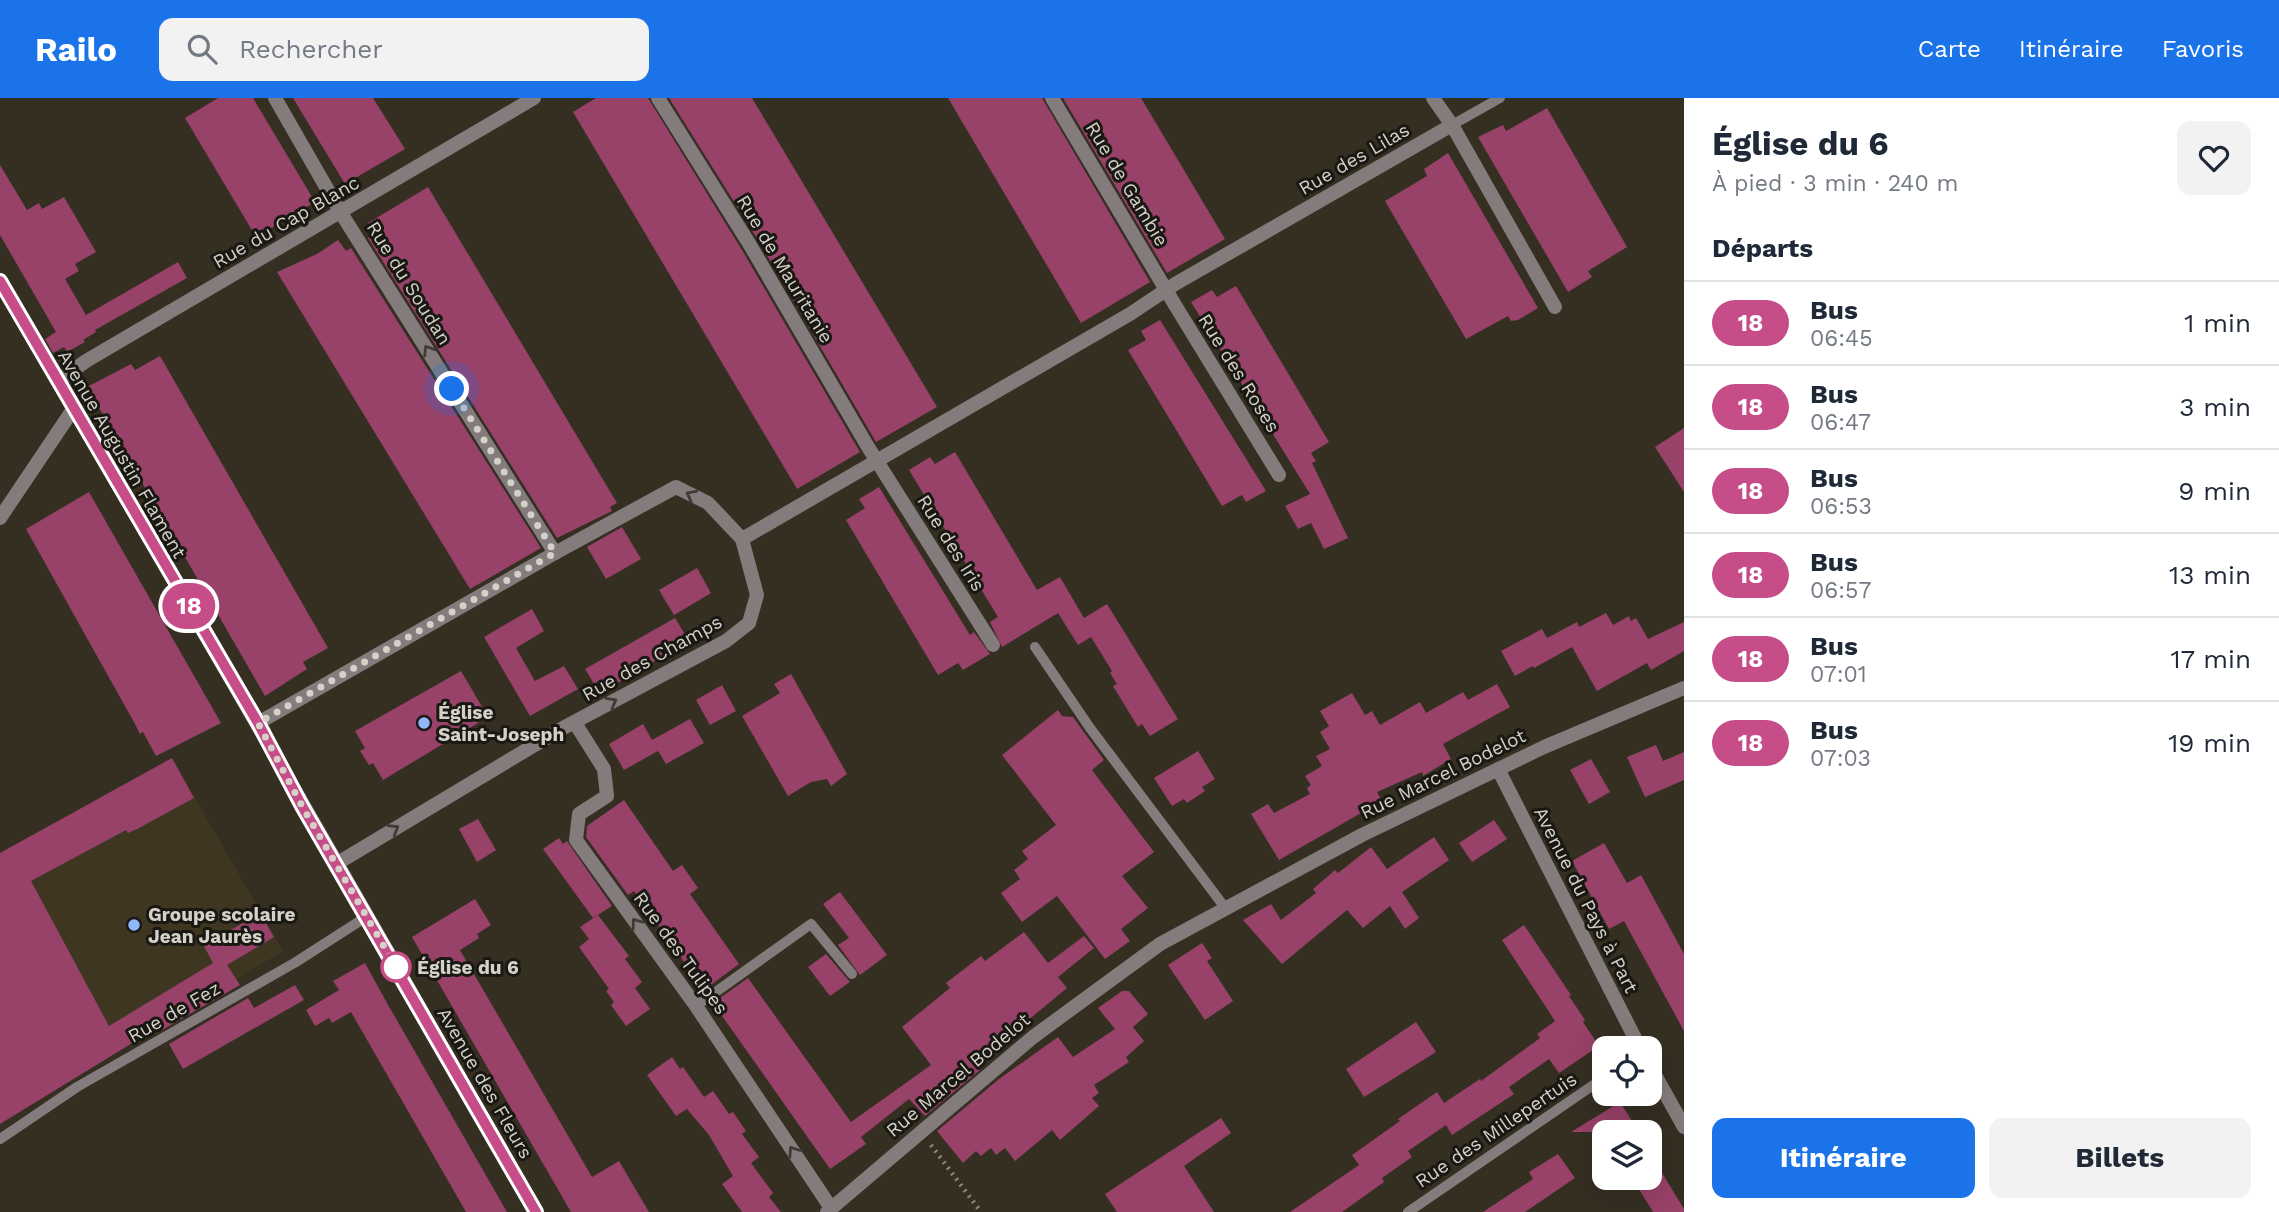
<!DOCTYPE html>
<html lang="fr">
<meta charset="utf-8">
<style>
body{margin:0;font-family:"Work Sans",sans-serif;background:#f2f2f3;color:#1f2937;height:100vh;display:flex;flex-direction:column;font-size:26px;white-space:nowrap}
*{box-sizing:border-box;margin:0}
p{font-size:23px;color:#747a83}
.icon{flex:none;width:38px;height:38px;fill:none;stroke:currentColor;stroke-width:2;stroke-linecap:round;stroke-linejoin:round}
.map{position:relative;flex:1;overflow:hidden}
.panel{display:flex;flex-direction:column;background:#fff;width:595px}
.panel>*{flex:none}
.badge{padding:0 14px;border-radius:23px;font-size:24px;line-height:46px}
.controls{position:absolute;left:1592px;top:938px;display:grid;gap:14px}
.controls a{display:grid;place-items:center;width:70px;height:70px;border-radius:14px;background:#fff;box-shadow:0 7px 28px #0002;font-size:35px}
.you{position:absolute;width:35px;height:35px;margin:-18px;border:5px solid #fff;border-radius:50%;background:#1a73e8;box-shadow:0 0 0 10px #1a73e833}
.map>.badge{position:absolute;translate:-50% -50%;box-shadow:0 0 0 4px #fff}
h2{padding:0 28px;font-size:26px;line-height:63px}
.round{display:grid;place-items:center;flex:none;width:74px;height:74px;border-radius:14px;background:#f2f2f3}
.summary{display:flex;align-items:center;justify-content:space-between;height:119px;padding:0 28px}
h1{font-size:33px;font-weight:700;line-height:52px}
.cta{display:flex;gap:14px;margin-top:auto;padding:14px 28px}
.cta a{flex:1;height:80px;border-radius:14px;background:#1a73e8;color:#fff;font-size:28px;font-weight:700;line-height:80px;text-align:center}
.cta a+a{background:#f2f2f3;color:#1f2937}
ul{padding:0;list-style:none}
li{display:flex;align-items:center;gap:21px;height:84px;padding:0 28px;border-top:2px solid #e0e1e3}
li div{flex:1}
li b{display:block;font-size:26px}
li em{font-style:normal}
li .badge{min-width:77px;font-weight:700;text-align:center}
header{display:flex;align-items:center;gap:42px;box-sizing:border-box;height:98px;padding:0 35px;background:#1a73e8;color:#fff}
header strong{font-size:33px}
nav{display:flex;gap:38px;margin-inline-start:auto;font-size:24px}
.search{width:490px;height:63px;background:#f2f2f3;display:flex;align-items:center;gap:18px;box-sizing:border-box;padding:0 24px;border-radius:14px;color:#747a83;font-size:26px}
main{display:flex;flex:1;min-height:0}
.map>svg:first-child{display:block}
.built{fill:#3f3622}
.building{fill:#984169}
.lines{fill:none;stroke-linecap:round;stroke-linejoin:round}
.path{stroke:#8b877d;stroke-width:4.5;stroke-dasharray:2 5;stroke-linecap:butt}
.service{stroke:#837b7c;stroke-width:10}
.minor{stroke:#837b7c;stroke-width:14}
.tertiary{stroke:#837b7c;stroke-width:14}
.oneway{stroke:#3f3b37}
.line-casing{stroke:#fff;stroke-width:16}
.line{stroke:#c74d88;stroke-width:10}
.walk{stroke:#d4d1c9;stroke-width:7;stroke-dasharray:0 12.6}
.poi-dot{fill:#93b7fd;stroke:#1a1812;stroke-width:2.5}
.stop-dot{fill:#fff;stroke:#c74d88;stroke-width:3.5}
.labels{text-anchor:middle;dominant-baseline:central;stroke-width:6;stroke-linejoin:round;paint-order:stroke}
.street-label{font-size:19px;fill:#d4d1c9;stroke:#1a1812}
.poi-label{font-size:19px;font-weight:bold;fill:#d4d1c9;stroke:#1a1812;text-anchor:start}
.stop-label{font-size:19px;font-weight:bold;fill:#d4d1c9;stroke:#1a1812;text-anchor:start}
</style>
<header>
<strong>Railo</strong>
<div class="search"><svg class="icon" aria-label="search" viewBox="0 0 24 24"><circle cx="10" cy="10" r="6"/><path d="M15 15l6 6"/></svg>Rechercher</div>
<nav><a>Carte</a><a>Itinéraire</a><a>Favoris</a></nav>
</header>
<main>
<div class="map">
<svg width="1684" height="1114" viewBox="0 0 1684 1114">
<rect width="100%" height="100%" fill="#352f22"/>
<polygon class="built" points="172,660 283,853 69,984 0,867 0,755"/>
<g class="building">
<polygon points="218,0 253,0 315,104 256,139 185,20"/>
<polygon points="293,0 373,0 405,51 345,86"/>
<polygon points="596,0 648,0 742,152 860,354 797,391 573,14"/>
<polygon points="669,0 752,0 937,309 876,344 758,142"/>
<polygon points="948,0 1042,0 1150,184 1081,225"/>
<polygon points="1063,0 1141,0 1225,141 1167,175"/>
<polygon points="1547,10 1627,149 1588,173 1592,179 1568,194 1478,39 1503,27 1506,33"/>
<polygon points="1448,55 1538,210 1518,222 1511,223 1508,218 1466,241 1385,103 1427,78 1424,71"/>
<polygon points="0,67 27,112 39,105 42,111 64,99 96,154 75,166 79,173 65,181 86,217 178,164 187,180 95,232 96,234 83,242 85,244 67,254 64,249 53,255 45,241 56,234 0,137"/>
<polygon points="428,89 617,405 610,409 612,413 557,440 368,140 374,136 368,125"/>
<polygon points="338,142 346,153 351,150 541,450 470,491 277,174 317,156"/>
<polygon points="1236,188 1329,344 1311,355 1316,363 1312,365 1348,440 1324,451 1311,425 1298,431 1285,408 1310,396 1191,204 1212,192 1217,199"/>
<polygon points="1160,222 1266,393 1246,404 1242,397 1222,408 1128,252 1146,242 1141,233"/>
<polygon points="160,258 328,550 303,564 307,571 265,598 87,289 131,266 135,272"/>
<polygon points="1684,330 1684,394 1655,349"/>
<polygon points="955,354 1037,492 1060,479 1084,520 1107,506 1178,621 1150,638 1142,626 1138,629 1113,588 1117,586 1110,575 1112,573 1091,539 1078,547 1058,515 1002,549 990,524 998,519 909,372 930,359 935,366"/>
<polygon points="879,389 970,537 974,534 990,556 963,572 958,565 938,577 846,422 865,410 859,401"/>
<polygon points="89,394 221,625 156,658 143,634 140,636 135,626 26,431"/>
<polygon points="622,429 641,461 606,481 587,449"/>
<polygon points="697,470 711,495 674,517 659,492"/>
<polygon points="532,511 544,533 516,550 535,583 564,568 578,591 530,618 484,539"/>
<polygon points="1606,515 1613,527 1629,518 1631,523 1636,520 1648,541 1684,524 1684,553 1651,572 1647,565 1597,593 1572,549 1534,570 1533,568 1515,578 1501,553 1542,531 1547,540 1577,524 1579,529"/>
<polygon points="675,520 689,543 609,590 605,583 596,589 585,571"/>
<polygon points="461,573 488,619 383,682 373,665 369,667 360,653 365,650 355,633"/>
<polygon points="791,576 847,676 831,688 827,681 811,684 788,698 742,618 780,595 774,586"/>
<polygon points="1497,586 1510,609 1443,646 1451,661 1423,678 1422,674 1377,694 1382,703 1279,762 1251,716 1268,706 1274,715 1310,696 1307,690 1311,687 1305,678 1322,668 1316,658 1330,651 1320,634 1329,628 1320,613 1352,595 1365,617 1372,613 1380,627 1420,604 1426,615 1463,594 1468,602"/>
<polygon points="722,587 736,613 710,627 696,602"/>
<polygon points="1058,612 1062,618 1073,619 1104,662 1092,672 1154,754 1122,778 1148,810 1121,831 1130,843 1105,861 1057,798 1022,824 1001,795 1020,781 1014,772 1028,761 1022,753 1056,727 1002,657"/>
<polygon points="690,621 704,645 666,666 654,646 658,653 624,672 609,646 643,626 652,642"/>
<polygon points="1656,647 1663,663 1684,654 1684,682 1645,699 1627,659"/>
<polygon points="1198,653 1215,681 1202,689 1205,693 1187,705 1184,701 1172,708 1154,680"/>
<polygon points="172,660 194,700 139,730 128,735 126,732 31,783 109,928 213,865 204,848 260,815 274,839 227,867 240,887 162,932 160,928 0,1026 0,755"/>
<polygon points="1591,661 1610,694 1589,706 1570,672"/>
<polygon points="624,702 673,773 682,767 698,790 690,796 739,866 704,892 634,793 628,797 586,739 587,728"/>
<polygon points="478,721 496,752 477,764 459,731"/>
<polygon points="1494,722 1507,741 1472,764 1459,745"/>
<polygon points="1434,739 1449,762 1402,794 1419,820 1405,831 1390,808 1363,830 1347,812 1282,866 1243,822 1271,806 1281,822 1316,795 1313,791 1335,772 1338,775 1371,749 1387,771"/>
<polygon points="559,740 563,746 567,743 612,808 593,820 543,751"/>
<polygon points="1604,745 1627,785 1641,777 1684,856 1684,933 1624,823 1609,831 1572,763"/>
<polygon points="840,794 887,857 860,877 838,847 849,840 823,806"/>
<polygon points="475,801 491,827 477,836 479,840 460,852 592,1079 619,1063 649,1114 571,1114 412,839"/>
<polygon points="598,817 629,858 625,861 642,884 635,890 650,911 626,928 611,907 614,904 606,893 609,891 579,849 589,841 580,829"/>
<polygon points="1524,827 1571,897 1569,898 1585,922 1583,924 1599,948 1559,975 1549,961 1509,989 1514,996 1452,1037 1446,1027 1408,1053 1412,1059 1382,1080 1384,1084 1342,1114 1290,1114 1359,1067 1352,1057 1400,1023 1398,1021 1437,994 1444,1005 1480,981 1481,983 1540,940 1537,936 1555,923 1502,842"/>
<polygon points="1024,834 1048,865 1084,838 1094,850 1058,879 1067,890 975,966 980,972 925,1018 909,1001 861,1039 866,1046 830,1071 713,905 748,880 851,1024 931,967 902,929 950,890 946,885 981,858 985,863"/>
<polygon points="1202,845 1212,860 1207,863 1233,903 1205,922 1168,867"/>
<polygon points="826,856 850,884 830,898 808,869"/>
<polygon points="365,865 387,905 507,1114 466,1114 351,914 332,925 329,920 315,928 306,912 339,892 333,883"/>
<polygon points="295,887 304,902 183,971 169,946 248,900 254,910"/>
<polygon points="1122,893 1129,893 1148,916 1133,929 1144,943 1126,959 1129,964 1094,987 1099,995 1092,1000 1099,1008 1060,1042 1052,1032 1015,1063 1005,1050 996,1057 991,1050 981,1058 976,1053 963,1065 937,1033 999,981 1058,939 1073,959 1115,931 1098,910"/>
<polygon points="1416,924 1436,954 1364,999 1346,971"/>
<polygon points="672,959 680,971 683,969 704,999 713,993 729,1016 733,1014 746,1033 742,1036 759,1059 751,1065 773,1095 769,1099 781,1114 742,1114 722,1086 733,1078 709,1037 687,1011 676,1018 647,977"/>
<polygon points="1620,1004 1639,1034 1571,1034"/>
<polygon points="1221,1020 1231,1035 1184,1068 1214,1114 1117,1114 1105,1096"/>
<polygon points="1650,1055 1684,1111 1684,1114 1653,1114 1632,1080 1650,1080"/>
<polygon points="1558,1056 1575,1080 1525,1114 1483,1114 1533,1081 1529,1074"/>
</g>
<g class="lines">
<polyline class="path" points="931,1047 981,1114"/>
<g class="service">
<polyline points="1452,27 1500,0"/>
<polyline points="1035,549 1090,630 1226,811"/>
<polyline points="696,908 811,826 852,876"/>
<polyline points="0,1041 77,989 296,864 366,819"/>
<polyline points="1408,1114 1605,979"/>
</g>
<g class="minor">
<polyline points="275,0 341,115 555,455"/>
<polyline points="658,0 750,147 868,349 993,547"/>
<polyline points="1052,0 1175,207 1279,377"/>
<polyline points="1433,0 1452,27 1555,209"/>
<polyline points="58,283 86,263 534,0"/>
<polyline points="0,420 74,310"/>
<polyline points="742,441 1130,216 1175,186 1452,27"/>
<polyline points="258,625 555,455 676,389 708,405 742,441 757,497 749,525 726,543 563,630 336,766"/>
<polyline points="575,625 604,671 607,698 579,716 576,742 696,908 831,1110"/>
<polyline points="1498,671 1640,950"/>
<polyline points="1650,968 1684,1029"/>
<polyline points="827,1114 1033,939 1160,846 1362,737 1544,649 1684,590"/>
</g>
<path class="tertiary" d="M0,183C180,493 360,802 536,1114"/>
</g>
<defs><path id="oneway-chevron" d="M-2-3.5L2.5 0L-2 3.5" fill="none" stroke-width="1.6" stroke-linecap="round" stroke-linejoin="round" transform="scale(1.75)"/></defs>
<g class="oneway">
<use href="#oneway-chevron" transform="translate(428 252) rotate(-122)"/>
<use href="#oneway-chevron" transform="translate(691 397) rotate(-153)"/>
<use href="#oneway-chevron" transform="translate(612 604) rotate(-29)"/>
<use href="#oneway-chevron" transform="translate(394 731) rotate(-31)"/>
<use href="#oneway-chevron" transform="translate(636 825) rotate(-126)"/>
<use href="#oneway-chevron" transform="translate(793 1053) rotate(-124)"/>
</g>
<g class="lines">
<g class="line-casing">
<polyline id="line" points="0,183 258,625 302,708 536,1114"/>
</g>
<use href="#line" class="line"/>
<polyline class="walk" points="396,869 302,708 258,625 555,455 452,291"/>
</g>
<g class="poi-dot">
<circle cx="424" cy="625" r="7"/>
<circle cx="134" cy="827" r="7"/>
</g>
<circle class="stop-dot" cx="396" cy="869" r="14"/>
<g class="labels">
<g class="street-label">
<text transform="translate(1354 61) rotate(-30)">Rue des Lilas</text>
<text transform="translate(1127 86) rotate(59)">Rue de Gambie</text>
<text transform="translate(286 124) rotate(-30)">Rue du Cap Blanc</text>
<text transform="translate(785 171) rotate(59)">Rue de Mauritanie</text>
<text transform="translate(409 185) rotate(58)">Rue du Soudan</text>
<text transform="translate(1239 275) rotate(58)">Rue des Roses</text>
<text transform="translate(122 356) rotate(60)">Avenue Augustin Flament</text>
<text transform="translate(951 445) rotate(58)">Rue des Iris</text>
<text transform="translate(652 560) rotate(-29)">Rue des Champs</text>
<text transform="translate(1443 676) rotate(-26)">Rue Marcel Bodelot</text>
<text transform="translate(1586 802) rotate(63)">Avenue du Pays à Part</text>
<text transform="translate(681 855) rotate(54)">Rue des Tulipes</text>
<text transform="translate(174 914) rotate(-30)">Rue de Fez</text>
<text transform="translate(958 977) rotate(-40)">Rue Marcel Bodelot</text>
<text transform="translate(485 985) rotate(60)">Avenue des Fleurs</text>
<text transform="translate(1496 1032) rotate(-34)">Rue des Millepertuis</text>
</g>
<g class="poi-label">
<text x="438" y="614">Église<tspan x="438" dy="22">Saint-Joseph</tspan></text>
<text x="148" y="816">Groupe scolaire<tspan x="148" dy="22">Jean Jaurès</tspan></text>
</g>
<g class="stop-label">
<text x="417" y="869">Église du 6</text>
</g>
</g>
</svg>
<div class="controls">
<a><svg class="icon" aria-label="locate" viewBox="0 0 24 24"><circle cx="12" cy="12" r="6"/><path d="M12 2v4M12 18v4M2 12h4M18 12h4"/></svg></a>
<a><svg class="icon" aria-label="layers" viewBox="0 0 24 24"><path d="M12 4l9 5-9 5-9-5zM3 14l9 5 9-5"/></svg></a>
</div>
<div class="you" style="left:452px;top:291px"></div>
<b class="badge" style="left:189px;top:508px;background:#c74d88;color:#fff">18</b>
</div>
<section class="panel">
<div class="summary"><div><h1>Église du 6</h1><p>À pied · 3 min · 240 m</p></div><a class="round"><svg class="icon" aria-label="heart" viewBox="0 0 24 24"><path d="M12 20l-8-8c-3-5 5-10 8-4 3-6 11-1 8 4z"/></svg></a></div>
<h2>Départs</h2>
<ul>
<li><span class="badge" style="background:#c74d88;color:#fff">18</span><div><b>Bus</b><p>06:45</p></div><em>1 min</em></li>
<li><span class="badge" style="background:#c74d88;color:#fff">18</span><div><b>Bus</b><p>06:47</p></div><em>3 min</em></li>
<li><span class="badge" style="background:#c74d88;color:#fff">18</span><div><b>Bus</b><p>06:53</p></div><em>9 min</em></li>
<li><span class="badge" style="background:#c74d88;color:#fff">18</span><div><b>Bus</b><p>06:57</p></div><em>13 min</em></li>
<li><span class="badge" style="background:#c74d88;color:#fff">18</span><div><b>Bus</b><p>07:01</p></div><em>17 min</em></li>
<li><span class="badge" style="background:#c74d88;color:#fff">18</span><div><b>Bus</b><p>07:03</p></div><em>19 min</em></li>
</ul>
<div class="cta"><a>Itinéraire</a><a>Billets</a></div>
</section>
</main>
